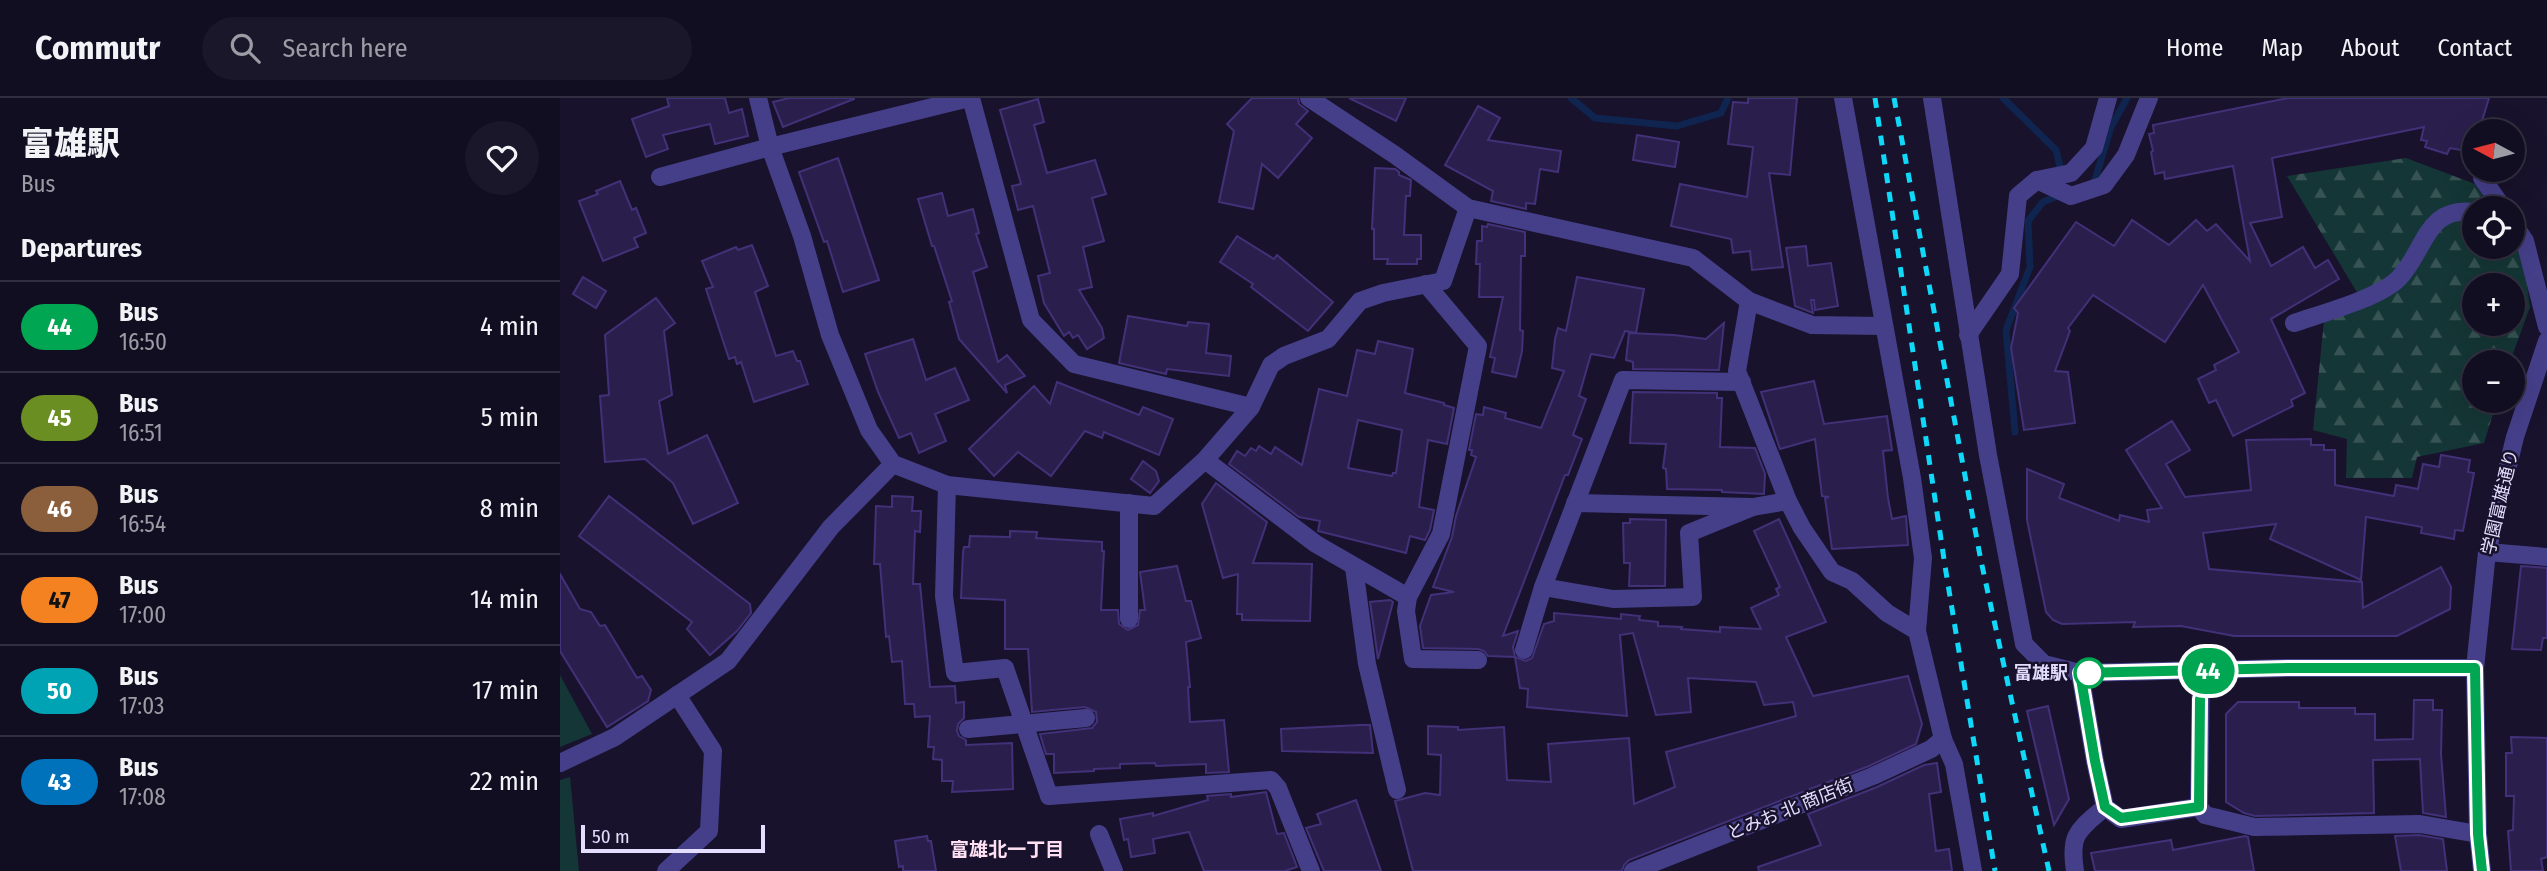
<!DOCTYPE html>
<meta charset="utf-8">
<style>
body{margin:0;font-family:"Fira Sans Condensed","Noto Sans JP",sans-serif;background:#1b172a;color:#f1f3f6;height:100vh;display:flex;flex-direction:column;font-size:26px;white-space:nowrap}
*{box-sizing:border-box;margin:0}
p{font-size:23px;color:#9c9ca5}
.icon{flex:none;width:38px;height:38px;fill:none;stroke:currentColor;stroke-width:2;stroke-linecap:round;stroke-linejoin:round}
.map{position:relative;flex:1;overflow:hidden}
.drawer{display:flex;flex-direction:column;background:#120e21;width:560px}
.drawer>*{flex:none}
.badge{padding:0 14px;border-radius:23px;font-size:24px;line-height:46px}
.needle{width:46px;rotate:277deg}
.buttons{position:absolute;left:1902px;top:21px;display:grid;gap:14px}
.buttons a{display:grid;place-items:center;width:63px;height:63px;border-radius:50%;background:#120e21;box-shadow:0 7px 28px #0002,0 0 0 2px #312e3f;font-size:35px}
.scale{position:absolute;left:21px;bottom:18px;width:184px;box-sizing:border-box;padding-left:7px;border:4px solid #e3defe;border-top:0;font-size:19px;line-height:24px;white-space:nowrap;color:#e3defe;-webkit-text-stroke:5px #18122c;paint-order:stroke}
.map>.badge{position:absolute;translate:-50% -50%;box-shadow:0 0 0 4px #fff}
h2{padding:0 21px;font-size:26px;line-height:63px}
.round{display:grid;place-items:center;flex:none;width:74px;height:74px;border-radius:37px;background:#1b172a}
.headline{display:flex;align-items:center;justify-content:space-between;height:119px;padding:0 21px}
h1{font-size:33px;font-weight:800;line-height:52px}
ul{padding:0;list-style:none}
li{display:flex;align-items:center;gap:21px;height:91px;padding:0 21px;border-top:2px solid #312e3f}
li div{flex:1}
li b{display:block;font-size:26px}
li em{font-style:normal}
li .badge{min-width:77px;font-weight:700;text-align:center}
header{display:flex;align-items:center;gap:42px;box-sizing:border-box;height:98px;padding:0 35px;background:#120e21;border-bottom:2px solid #312e3f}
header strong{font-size:33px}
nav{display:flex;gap:38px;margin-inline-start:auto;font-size:24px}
.search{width:490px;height:63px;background:#1b172a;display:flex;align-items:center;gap:18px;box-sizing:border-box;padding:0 24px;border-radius:38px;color:#9c9ca5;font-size:26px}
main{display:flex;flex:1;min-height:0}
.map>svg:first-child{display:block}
.green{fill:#153636}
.forest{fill:url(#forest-firs);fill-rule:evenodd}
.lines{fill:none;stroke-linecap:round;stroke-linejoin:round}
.stream{stroke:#0f244e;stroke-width:7}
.building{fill:#2a1f4c;stroke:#423178;stroke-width:2;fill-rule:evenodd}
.minor{stroke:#453f8a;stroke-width:18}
.rail{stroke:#0fd8f9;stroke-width:5;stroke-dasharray:10 9;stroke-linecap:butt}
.line-casing{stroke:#fff;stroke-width:16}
.line{stroke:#00a651;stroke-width:10}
.stop-dot{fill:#fff;stroke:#00a651;stroke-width:3.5}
.labels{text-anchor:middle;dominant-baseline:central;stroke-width:5;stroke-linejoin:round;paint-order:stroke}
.street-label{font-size:18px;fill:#e3defe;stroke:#18122c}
.stop-label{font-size:18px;font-weight:bold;fill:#e3defe;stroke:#18122c;text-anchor:end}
.neighbourhood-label{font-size:19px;font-weight:bold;fill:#fee0f2;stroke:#18122c}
</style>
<header>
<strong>Commutr</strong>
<div class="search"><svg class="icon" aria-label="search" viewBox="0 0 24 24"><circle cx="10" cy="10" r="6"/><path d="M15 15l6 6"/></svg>Search here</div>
<nav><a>Home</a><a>Map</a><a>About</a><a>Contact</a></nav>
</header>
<main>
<section class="drawer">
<div class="headline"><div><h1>富雄駅</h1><p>Bus</p></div><a class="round"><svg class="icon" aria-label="heart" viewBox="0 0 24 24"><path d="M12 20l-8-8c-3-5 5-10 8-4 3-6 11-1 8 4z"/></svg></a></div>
<h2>Departures</h2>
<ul>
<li><span class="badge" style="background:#00a651;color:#fff">44</span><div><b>Bus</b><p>16:50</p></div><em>4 min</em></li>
<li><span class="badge" style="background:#6b8e23;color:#fff">45</span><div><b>Bus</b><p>16:51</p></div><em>5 min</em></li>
<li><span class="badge" style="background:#8b5e3c;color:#fff">46</span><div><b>Bus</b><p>16:54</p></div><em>8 min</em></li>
<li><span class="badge" style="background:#f58220;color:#111">47</span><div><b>Bus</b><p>17:00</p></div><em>14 min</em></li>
<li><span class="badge" style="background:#00a3b4;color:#fff">50</span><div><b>Bus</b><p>17:03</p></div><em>17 min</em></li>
<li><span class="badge" style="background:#0072bc;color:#fff">43</span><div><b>Bus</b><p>17:08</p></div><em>22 min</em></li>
</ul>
</section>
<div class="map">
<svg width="1987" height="773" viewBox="0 0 1987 773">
<defs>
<pattern id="forest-firs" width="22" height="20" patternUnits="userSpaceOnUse" patternTransform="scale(1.75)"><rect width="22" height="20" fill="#153636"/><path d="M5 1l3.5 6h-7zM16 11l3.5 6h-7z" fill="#375354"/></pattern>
</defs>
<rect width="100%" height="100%" fill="#18122c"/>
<g class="green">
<polygon points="0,577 32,636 0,649"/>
<polygon points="10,679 19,773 0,773 0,682"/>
</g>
<path class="forest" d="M1846,60L1915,86L1931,110H1914V149H1953V144L1963,159L1970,209L1950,264H1914V303H1937L1924,345L1857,359L1852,380H1786L1787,341L1753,332L1764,223L1804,206L1727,78ZM1914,187H1953V226H1914Z"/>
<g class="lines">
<g class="stream">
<polyline points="1011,0 1035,20 1117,28 1161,15 1168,0"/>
<polyline points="1443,0 1496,52 1502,77"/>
<polyline points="1532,86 1534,85 1551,29 1567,0"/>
<polyline points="1455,334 1446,232 1470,169 1468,123 1483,104 1501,97"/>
</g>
</g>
<g class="building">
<polygon points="107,0 165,0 169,15 182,11 188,38 155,46 150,26 103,37 108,51 86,59 72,21 109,8"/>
<polygon points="229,0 294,0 294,1 223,29 213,4"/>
<polygon points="692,0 738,0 739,6 748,13 736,26 752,40 718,80 702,66 693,111 659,104 674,33 667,26"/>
<polygon points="789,0 846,0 836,23"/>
<polygon points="1188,0 1237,0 1230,77 1209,75 1223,169 1192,172 1190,153 1173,155 1171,141 1111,128 1120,86 1187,99 1193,49 1168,46 1173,4 1188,5"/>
<polygon points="1728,0 1929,0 1919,33 1914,33 1912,54 1890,50 1887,56 1865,49 1867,43 1861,42 1864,29 1712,60 1722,119 1690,125 1711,168 1743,149 1755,170 1768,162 1779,181 1711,221 1745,295 1731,302 1733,308 1673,338 1656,302 1649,305 1638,281 1656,272 1654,267 1679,254 1643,187 1605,244 1533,197 1508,230 1510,233 1495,273 1508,274 1515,325 1464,332 1451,250 1458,215 1454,210 1516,124 1554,148 1572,122 1609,147 1636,122 1647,133 1656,126 1690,163 1673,68 1605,81 1604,74 1595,76 1591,54 1593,53 1589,36 1594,35 1593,27"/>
<polygon points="478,1 484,24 474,27 487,75 535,62 546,96 532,100 544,143 523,149 532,189 519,192 542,230 544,240 527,251 518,237 513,240 509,234 504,238 484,205 478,178 490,175 473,108 458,112 452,88 461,86 440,12"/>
<polygon points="918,8 940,20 928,42 1001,53 998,74 980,71 975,106 966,105 966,111 931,103 933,93 885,67"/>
<polygon points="1077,37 1119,44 1115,69 1073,62"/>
<polygon points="278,60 319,182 283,194 267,143 264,144 239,74"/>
<polygon points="815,70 835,71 839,74 839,77 851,82 850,98 846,98 844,137 861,137 861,161 857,161 857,166 827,166 828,161 814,161 814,131 812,131"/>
<polygon points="60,83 72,112 76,110 86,135 74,140 78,149 43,163 19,103 38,96 36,93"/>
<polygon points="382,95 388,118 413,111 419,135 416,136 427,169 413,174 438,264 447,257 465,278 445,287 447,295 399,241 389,204 392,203 374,148 372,148 358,101"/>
<polygon points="928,126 965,134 965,158 961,158 960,232 963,233 962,253 956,279 932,274 935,260 930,259 943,199 919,199 920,166 916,166 917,143 922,143 922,128 927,129"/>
<polygon points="677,138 714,161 717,157 773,204 748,233 691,189 693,186 660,164"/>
<polygon points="192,147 208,188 195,194 216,258 233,253 237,263 240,263 248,286 194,304 181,264 177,266 175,259 169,261 146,191 153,189 142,163 176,149 178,152"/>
<polygon points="1246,148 1248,168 1271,165 1278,208 1255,212 1254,202 1251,202 1253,215 1235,208 1226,150"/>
<polygon points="23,179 46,193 36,210 13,196"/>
<polygon points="1017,179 1084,191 1076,235 1065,233 1054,260 1031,256 1019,298 1026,301 1013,337 1022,341 1008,377 1005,377 943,538 958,533 953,549 955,559 966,563 972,560 984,526 994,523 994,515 1061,521 1061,516 1080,518 1079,522 1098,524 1098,528 1122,529 1121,531 1160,534 1160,529 1201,531 1191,510 1219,497 1216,491 1220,489 1194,433 1219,421 1266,524 1226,539 1253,598 1348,578 1362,626 1356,646 1309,668 1069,762 1064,767 1062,773 853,773 835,703 865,695 880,697 881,657 868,656 868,628 898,629 898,632 944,629 947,682 991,684 988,646 1069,640 1074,706 1115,689 1106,654 1236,618 1233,604 1204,607 1196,584 1128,580 1131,614 1096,617 1073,535 1060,537 1067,618 967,609 968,591 960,590 955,559 928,558 924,553 918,551 863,550 860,528 871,497 894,494 873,489 892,439 896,418 916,359 911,357 912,352 909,352 916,316 923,317 924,309 946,315 945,320 981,330 1004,273 992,270 995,241 998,230 1006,233"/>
<polygon points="96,200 115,225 104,233 112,297 99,303 108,356 147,337 178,405 133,426 113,385 85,361 45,364 40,298 49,297 45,237"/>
<polygon points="568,218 627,228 628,224 649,226 646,255 671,258 669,278 607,271 606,276 559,265"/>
<polygon points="1164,225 1159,272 1073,271 1073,264 1066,262 1069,235 1114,237 1146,241"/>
<polygon points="353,241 366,282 395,270 409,302 375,316 386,343 359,355 351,335 339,340 318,294 305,256"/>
<path d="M818,243L853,251L845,295L884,305V307L894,310L887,346L868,342L859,409L874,412L870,432L865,442L850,438L846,455L758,433L760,423L739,419L669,366L677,353L685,358L691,350L696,353L699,348L711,356L715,349L742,367L759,291L787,298L797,252L815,256ZM798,322L842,332L836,375H833L832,378L788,370Z"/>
<polygon points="1254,283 1264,326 1327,318 1332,352 1323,353 1328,400 1332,421 1346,418 1348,447 1272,451 1265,400 1269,399 1262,398 1255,341 1220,351 1201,294"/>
<polygon points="497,284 579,317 583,309 613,321 599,357 544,334 542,340 525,333 491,378 458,354 434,378 409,351 474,288 490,306"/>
<polygon points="1073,294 1157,295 1157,300 1162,300 1160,349 1195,350 1205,376 1204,396 1162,394 1162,392 1107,391 1106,371 1103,370 1106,346 1070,345"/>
<polygon points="1612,323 1630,352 1606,366 1625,399 1691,392 1686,342 1751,341 1751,347 1764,347 1764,352 1775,352 1775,387 1834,398 1836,387 1858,391 1863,366 1879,369 1881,357 1910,362 1908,374 1914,375 1903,433 1895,432 1894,441 1861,435 1862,429 1806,419 1801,482 1710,441 1716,426 1643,435 1649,471 1802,484 1803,510 1881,469 1891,489 1890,511 1837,538 1674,538 1621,528 1573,529 1575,524 1502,526 1493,522 1486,514 1467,422 1467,371 1504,386 1499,400 1559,423 1560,417 1589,424 1587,412 1602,410 1566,352"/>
<polygon points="583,363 596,373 599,383 590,395 571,381"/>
<polygon points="656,385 707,424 693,465 752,466 750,523 682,522 682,516 677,516 678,476 663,480 642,406"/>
<polygon points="49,398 190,506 191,515 177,533 150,557 127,531 132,524 19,438"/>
<polygon points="332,398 353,399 352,413 361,413 360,434 355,433 353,486 360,486 370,589 395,588 396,605 404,604 404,620 398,626 397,633 399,638 406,642 406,647 452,645 453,691 392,694 393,683 382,683 382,662 373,661 374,649 368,649 370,618 355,619 354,606 345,606 342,563 332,564 329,538 326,539 320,466 314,466 316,408 332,409"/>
<polygon points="1070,421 1106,422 1105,488 1069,488 1070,465 1064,465 1063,425 1070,425"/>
<polygon points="450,433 477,434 476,440 542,444 542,453 544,453 541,512 558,512 559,526 568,532 578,527 580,512 585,512 580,474 617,468 626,503 631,503 641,540 626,544 630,589 628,589 630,624 664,622 669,674 646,675 646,666 596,668 595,665 560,666 560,670 534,671 534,673 494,675 494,656 486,656 480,636 532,630 537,624 536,614 525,609 472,614 468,551 445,551 445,502 401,500 403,454 404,449 409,449 410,438 450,439"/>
<polygon points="1961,468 1987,470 1987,540 1983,540 1981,552 1952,551"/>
<polygon points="0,476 20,511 31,514 40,528 45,527 77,580 82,578 91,592 88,603 47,629 0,553"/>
<polygon points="830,502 833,504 818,561 810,504"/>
<polygon points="1854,602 1873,602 1873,612 1882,612 1881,656 1886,719 1863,715 1860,661 1813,662 1814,715 1695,718 1684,715 1666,704 1666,616 1678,604 1739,604 1739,610 1795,610 1795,616 1815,616 1815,642 1853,641"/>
<polygon points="1488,608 1509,701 1494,727 1467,613"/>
<polygon points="800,627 810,627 813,655 722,653 721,631"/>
<polygon points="1951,639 1987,640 1987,759 1981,761 1983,773 1951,773 1948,733 1953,732 1954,698 1946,698 1946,655 1952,655"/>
<polygon points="1377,665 1381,694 1369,696 1376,753 1389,751 1392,773 1199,773 1198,769 1261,747 1248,716 1317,689 1364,667"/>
<polygon points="706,694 717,736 724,735 737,769 725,773 644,773 629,734 593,741 595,755 571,759 568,741 564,742 560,721 593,715 593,718 648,702 647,698 671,696 671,699"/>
<polygon points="796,702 821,773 764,773 746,730 761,726 757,716"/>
<polygon points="1859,737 1883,741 1887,773 1841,773 1835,738"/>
<polygon points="367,738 368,743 371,743 376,773 343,773 343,768 339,769 335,743"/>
<polygon points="1685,738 1688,739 1694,773 1535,773 1531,755 1611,742 1613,752"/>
</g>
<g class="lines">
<g class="minor">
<polyline points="198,0 210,49 242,138 270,237 309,332 333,366 387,387 594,408 645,362 691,309 711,267 724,258 768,241 800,203 823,195 883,183 908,110"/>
<polyline points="411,0 471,222 514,266 691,309"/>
<polyline points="749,0 835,57 908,110 1133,160 1189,203 1252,227 1323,228"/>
<polyline points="1283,0 1352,380 1363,460 1357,533 1383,641 1394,666 1413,773"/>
<polyline points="1372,0 1428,357 1464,546 1484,566 1520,575 1728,570 1915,570"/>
<polyline points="100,79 210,49 409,0"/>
<polyline points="1922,80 1943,110"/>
<polyline points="1477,82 1511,98 1544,87 1566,57 1589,0"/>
<polyline points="1953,125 1965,143 1987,229"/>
<polyline points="866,186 918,248 881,436 848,499 846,513 853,561 918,562"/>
<polyline points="1189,203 1177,273 1228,403 1242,430 1272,474 1292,483 1327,515 1357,533"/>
<path d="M1734,225C1760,216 1820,200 1839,180C1866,152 1865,108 1914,114"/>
<polyline points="1408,237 1450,176 1458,98 1477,82 1511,75 1534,50 1548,0"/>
<polyline points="645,362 756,446 848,499"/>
<polyline points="387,387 384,498 395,575 445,570 489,698 711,682 718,690 751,773"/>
<polyline points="1015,405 1193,409 1228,403"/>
<polyline points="1927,454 1987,459"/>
<polyline points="794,469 807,566 837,692"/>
<polyline points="983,489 1053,501 1133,499 1129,435 1193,409"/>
<polyline points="569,521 569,405"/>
<polyline points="964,552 983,489 1063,282 1182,284"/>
<polyline points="1520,575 1535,663 1545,709 1561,721 1639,709 1641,574"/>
<polyline points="408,631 526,620"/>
<polyline points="0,665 55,639 168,563 271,429 333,366"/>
<polyline points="1639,709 1645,717 1694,729 1860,726 1918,736"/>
<polyline points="539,736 554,773"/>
<polyline points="106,773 149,733 153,653 117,597"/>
<polyline points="1073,773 1313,678 1371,651 1383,641"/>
<path d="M1515,773C1509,735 1519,732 1545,709"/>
<polyline points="1922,773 1918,736 1915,570 1927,454 1955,339 1987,243"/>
</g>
<g class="rail">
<polyline points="1315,0 1385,468 1435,773"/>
<polyline points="1334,0 1421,463 1489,773"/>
</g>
</g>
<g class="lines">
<g class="line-casing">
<polyline id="line" points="1640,601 1639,709 1561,720 1545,709 1535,663 1520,575 1728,570 1915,570 1918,736 1922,773"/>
</g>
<use href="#line" class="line"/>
</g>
<circle class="stop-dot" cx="1529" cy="575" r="14"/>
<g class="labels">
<g class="street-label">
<text transform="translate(1940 404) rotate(-77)">学園富雄通り</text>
<text transform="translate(1230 711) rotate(-22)">とみお 北 商店街</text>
</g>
<g class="stop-label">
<text x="1508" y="575">富雄駅</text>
</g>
<g class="neighbourhood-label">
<text x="447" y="751">富雄北一丁目</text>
</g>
</g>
</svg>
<div class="buttons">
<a><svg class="needle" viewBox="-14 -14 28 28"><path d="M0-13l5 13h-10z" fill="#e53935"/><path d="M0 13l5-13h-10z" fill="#9c9ca5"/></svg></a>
<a><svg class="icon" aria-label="locate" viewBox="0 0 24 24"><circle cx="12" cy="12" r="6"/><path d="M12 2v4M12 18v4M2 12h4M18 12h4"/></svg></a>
<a>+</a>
<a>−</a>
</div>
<div class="scale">50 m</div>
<b class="badge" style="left:1648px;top:573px;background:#00a651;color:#fff">44</b>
</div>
</main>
